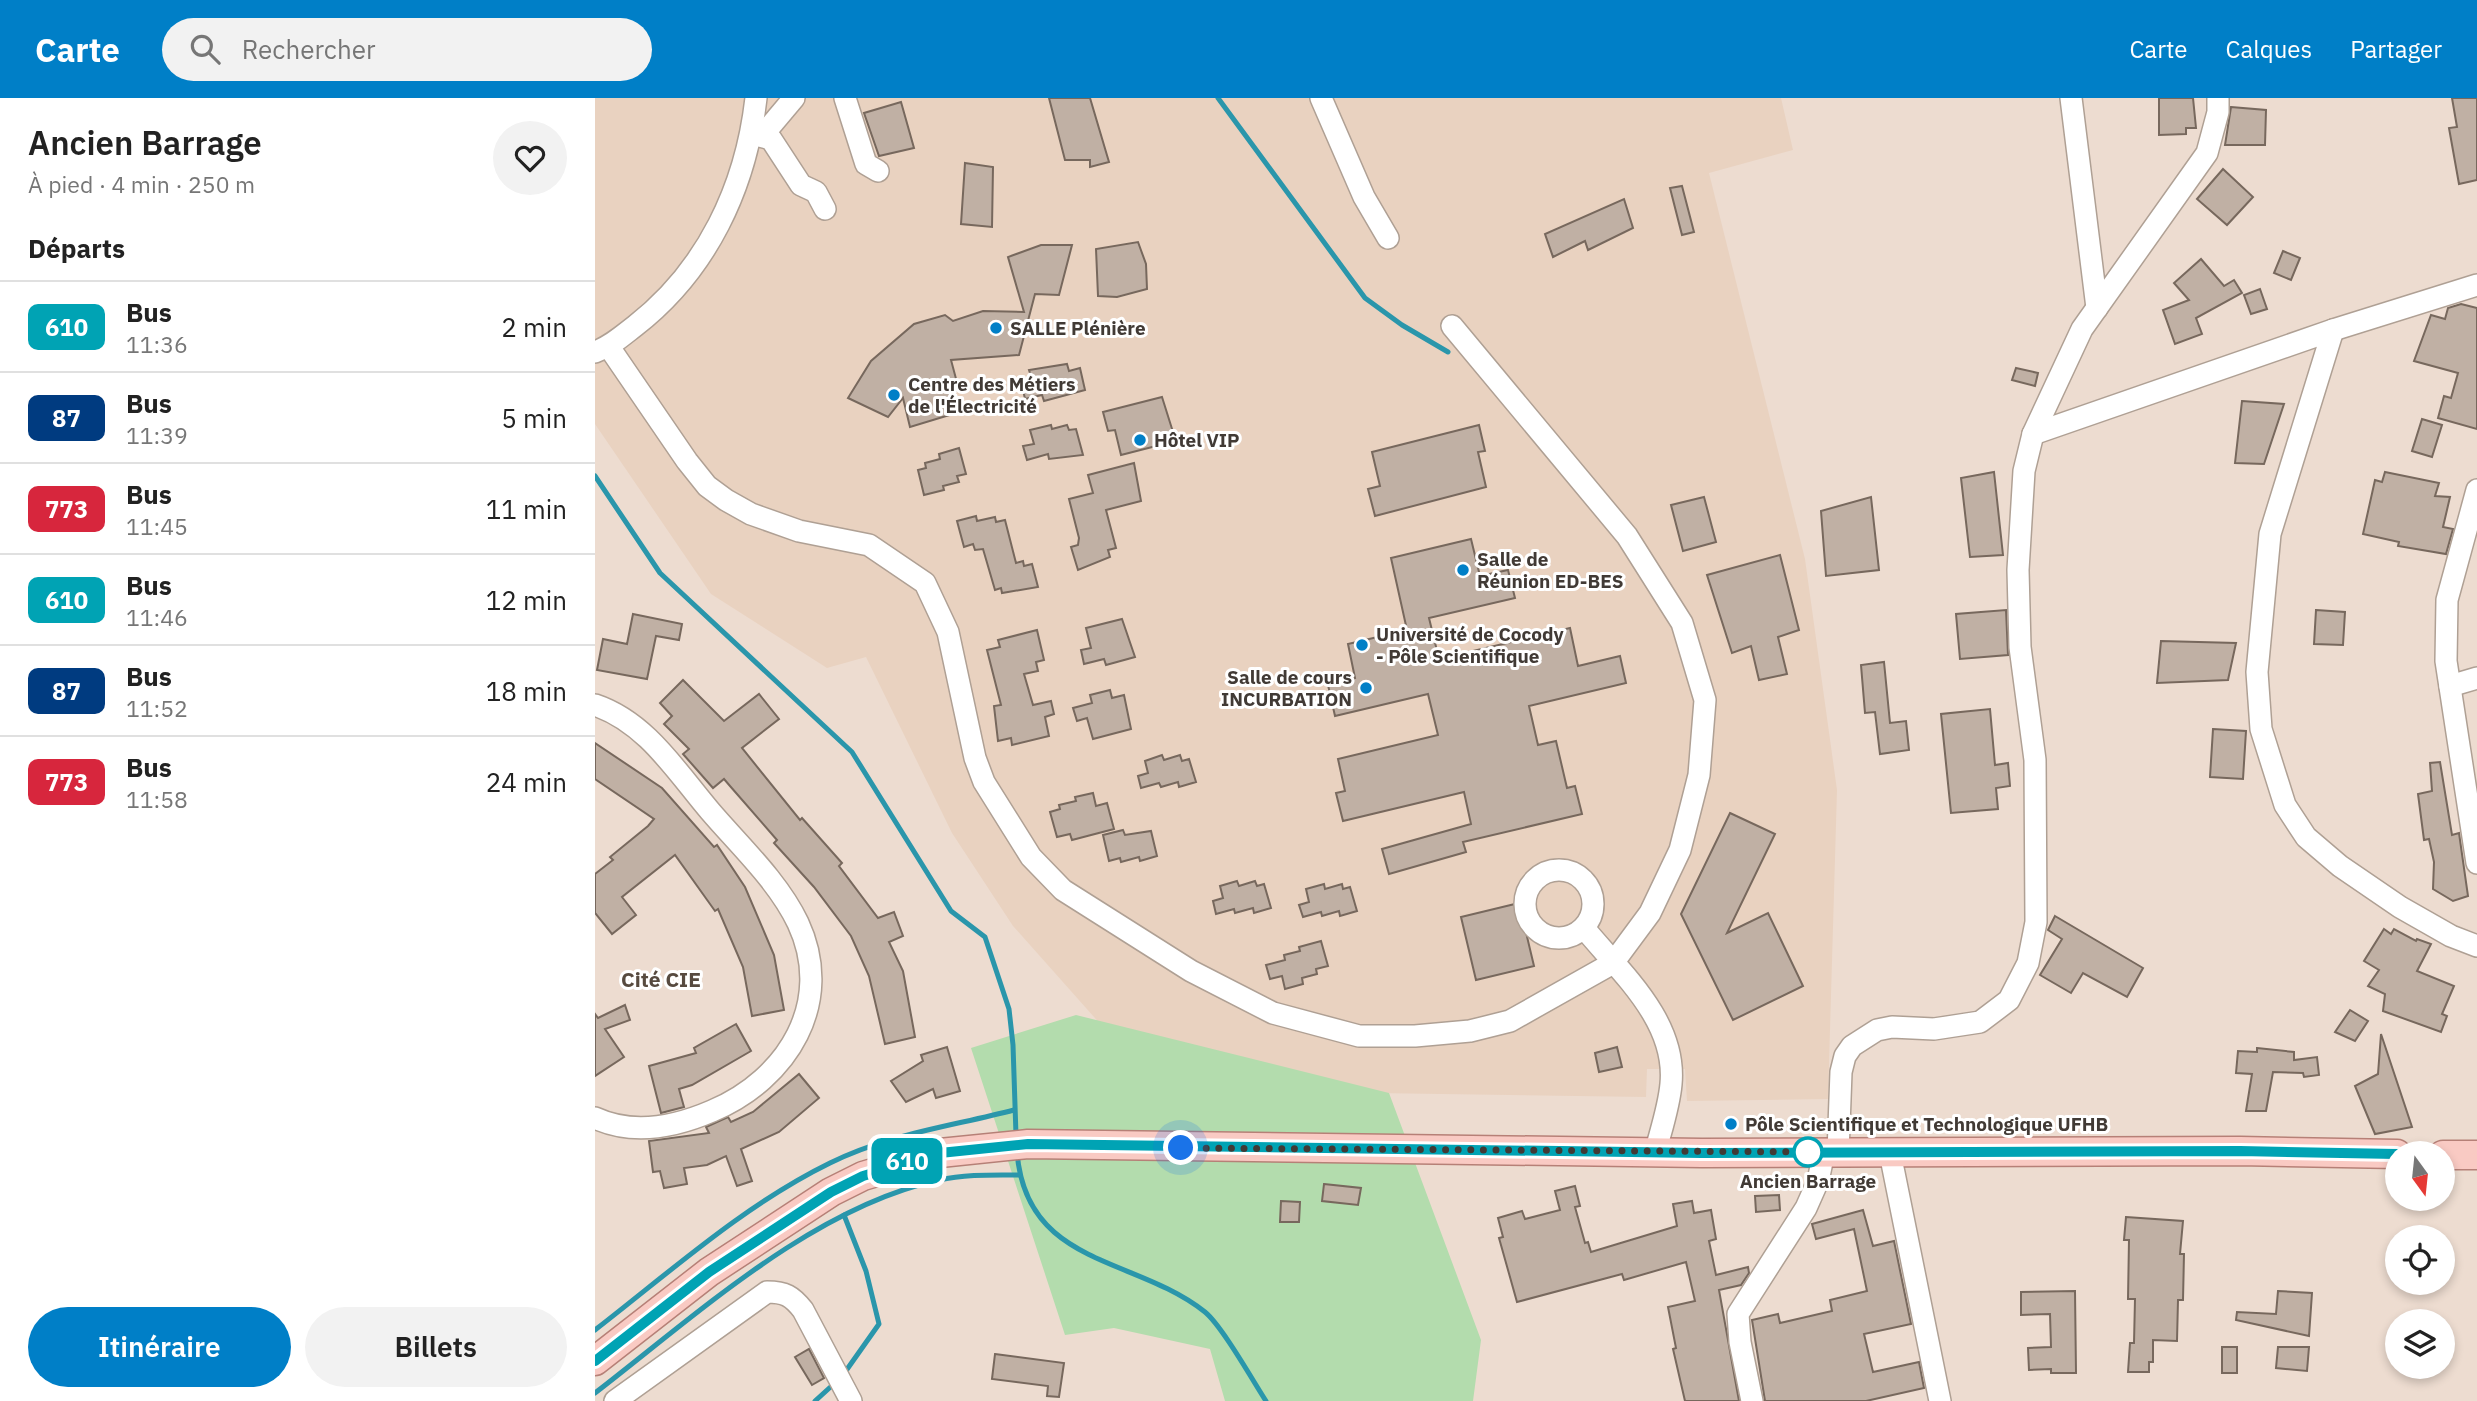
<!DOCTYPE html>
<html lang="fr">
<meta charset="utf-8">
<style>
body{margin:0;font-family:"IBM Plex Sans",sans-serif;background:#f2f2f2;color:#222;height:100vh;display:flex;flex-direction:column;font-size:26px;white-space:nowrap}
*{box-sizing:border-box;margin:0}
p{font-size:23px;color:#767676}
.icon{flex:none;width:38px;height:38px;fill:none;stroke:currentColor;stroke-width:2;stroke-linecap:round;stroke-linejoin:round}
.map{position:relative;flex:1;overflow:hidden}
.drawer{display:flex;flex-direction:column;background:#fff;width:595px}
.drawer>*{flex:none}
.badge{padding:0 14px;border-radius:10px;font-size:24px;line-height:46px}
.needle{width:46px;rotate:165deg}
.buttons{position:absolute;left:1790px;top:1043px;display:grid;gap:14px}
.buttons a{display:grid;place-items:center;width:70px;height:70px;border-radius:50%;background:#fff;box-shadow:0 4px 10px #0003;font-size:35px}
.you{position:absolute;width:35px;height:35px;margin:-18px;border:5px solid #fff;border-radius:50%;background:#1a73e8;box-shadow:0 0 0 10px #1a73e833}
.map>.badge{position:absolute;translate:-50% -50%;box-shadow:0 0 0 4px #fff}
h2{padding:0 28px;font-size:26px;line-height:63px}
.round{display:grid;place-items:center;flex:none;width:74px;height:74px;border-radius:37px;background:#f2f2f2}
.summary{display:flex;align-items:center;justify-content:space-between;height:119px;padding:0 28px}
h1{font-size:33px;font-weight:600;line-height:52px}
.action{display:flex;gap:14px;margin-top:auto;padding:14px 28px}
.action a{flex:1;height:80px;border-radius:42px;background:#007fc7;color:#fff;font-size:28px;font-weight:600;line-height:80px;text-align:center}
.action a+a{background:#f2f2f2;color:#222}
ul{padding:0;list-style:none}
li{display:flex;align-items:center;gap:21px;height:91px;padding:0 28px;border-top:2px solid #e0e0e0}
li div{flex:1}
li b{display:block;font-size:26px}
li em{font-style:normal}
li .badge{min-width:77px;font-weight:700;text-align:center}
header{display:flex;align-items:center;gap:42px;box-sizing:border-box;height:98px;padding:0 35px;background:#007fc7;color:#fff}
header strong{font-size:33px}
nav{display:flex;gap:38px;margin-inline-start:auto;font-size:24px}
.search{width:490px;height:63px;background:#f2f2f2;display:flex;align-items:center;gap:18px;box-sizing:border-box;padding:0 24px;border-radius:38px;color:#767676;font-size:26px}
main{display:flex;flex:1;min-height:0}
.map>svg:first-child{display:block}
.built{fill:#e9d2c0}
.green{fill:#b3dcad}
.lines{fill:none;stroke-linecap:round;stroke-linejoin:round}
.stream{stroke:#2a96ab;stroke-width:5}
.building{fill:#c0b0a4;stroke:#77685d;stroke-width:2}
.minor-casing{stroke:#afa094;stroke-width:24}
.major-casing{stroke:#b68077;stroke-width:31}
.minor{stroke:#fff;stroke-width:21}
.major{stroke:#f9cac3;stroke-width:28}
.line-casing{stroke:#fff;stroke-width:16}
.line{stroke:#00a3b4;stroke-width:10}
.walk{stroke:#413a35;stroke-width:7;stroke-dasharray:0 12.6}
.poi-dot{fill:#007fc7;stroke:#fff;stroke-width:2.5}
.stop-dot{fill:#fff;stroke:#00a3b4;stroke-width:3.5}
.labels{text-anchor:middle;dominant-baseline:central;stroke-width:6;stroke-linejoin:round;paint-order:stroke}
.poi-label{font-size:19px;font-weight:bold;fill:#413a35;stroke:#fff;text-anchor:start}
.stop-label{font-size:19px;font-weight:bold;fill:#413a35;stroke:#fff}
.neighbourhood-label{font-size:21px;font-weight:bold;fill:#574a3f;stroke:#fff}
</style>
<header>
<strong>Carte</strong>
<div class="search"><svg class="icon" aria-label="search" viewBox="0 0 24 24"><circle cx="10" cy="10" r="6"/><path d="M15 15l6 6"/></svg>Rechercher</div>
<nav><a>Carte</a><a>Calques</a><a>Partager</a></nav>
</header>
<main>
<section class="drawer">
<div class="summary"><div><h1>Ancien Barrage</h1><p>À pied · 4 min · 250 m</p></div><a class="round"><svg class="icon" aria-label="heart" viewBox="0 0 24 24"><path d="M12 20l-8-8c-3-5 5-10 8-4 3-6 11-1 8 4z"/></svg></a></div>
<h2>Départs</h2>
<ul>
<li><span class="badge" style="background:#00a3b4;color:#fff">610</span><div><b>Bus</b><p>11:36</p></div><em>2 min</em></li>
<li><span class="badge" style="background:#003b80;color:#fff">87</span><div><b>Bus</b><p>11:39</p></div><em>5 min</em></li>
<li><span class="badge" style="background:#d7263d;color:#fff">773</span><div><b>Bus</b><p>11:45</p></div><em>11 min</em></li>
<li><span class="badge" style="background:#00a3b4;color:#fff">610</span><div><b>Bus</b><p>11:46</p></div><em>12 min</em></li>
<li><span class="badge" style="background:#003b80;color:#fff">87</span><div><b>Bus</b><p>11:52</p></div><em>18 min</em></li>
<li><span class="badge" style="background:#d7263d;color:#fff">773</span><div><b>Bus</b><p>11:58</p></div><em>24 min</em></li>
</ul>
<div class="action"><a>Itinéraire</a><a>Billets</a></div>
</section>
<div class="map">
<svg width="1882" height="1303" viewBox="0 0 1882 1303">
<rect width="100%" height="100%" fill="#eddcd0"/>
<polygon class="built" points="0,0 1186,0 1198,52 1114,75 1210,461 1242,692 1233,1001 1092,1003 1090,971 1052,971 1051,999 564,992 418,828 357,735 271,559 232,570 116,496 0,326"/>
<polygon class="green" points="481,917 794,995 886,1242 878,1303 630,1303 615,1251 519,1230 470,1237 376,950"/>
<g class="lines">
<g class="stream">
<polyline points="623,0 770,200 807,227 853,254"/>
<polyline points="0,378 65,475 257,654 356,813 390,839 414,911 418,947 421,1037"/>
<path d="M422,1054C431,1169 540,1158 610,1214C627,1228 658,1283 671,1303"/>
<path d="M0,1232C75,1174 149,1107 235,1065C293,1036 358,1028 419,1012"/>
<polyline points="248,1277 284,1226 271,1173 249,1117"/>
<path d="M0,1295C100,1218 218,1109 344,1082C370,1076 398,1077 424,1077"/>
<polyline points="220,1303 241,1284"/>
</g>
</g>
<g class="building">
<polygon points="454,0 495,0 514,64 495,69 495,62 470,62"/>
<polygon points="1564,0 1598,0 1601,30 1591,30 1591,36 1564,37"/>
<polygon points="1857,0 1882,0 1882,82 1864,86 1854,30 1862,29"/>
<polygon points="306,4 319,50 284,58 269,15"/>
<polygon points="1636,9 1671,12 1670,47 1630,47"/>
<polygon points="370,65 398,69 397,129 366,126"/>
<polygon points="1628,71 1658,99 1632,127 1602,101"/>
<polygon points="1087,88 1099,134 1087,137 1075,90"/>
<polygon points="1029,101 1038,130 993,152 990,143 958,159 950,136"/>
<polygon points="543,144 551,166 552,191 522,199 503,198 501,151"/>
<polygon points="446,147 477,147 464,197 440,196 424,257 356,262 364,292 356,294 361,315 315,329 308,300 293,319 253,300 276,263 319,226 350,217 358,223 388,213 429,214 413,159"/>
<polygon points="1688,153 1705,160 1696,182 1679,175"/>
<polygon points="1606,161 1629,188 1639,182 1647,195 1601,220 1607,236 1580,246 1568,212 1594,202 1579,185"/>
<polygon points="1665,191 1672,211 1656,216 1649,197"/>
<polygon points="1866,206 1882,210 1882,331 1843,320 1849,298 1856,300 1863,275 1819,263 1836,217 1850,221 1853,210"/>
<polygon points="472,266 474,273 485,270 490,292 449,303 447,297 430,301 427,287 438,284 434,272"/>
<polygon points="1421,270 1443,275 1440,288 1417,282"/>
<polygon points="567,299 578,334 567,337 569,346 526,357 520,332 513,333 508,314"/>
<polygon points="1647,303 1689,306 1669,366 1640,365"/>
<polygon points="1827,321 1847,327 1837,359 1817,353"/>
<polygon points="456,327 457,331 472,327 474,332 481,331 488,357 454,361 453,356 432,362 428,348 439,346 435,332"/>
<polygon points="884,327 890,353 883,354 891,389 780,418 773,391 785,388 777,354"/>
<polygon points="364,350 371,376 362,378 364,384 348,388 349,392 329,397 323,372 331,370 330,365 345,361 344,356"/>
<polygon points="539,365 546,403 511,412 521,450 513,452 515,459 483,472 476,449 483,447 484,440 474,401 498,395 493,377"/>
<polygon points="1399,374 1408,457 1375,459 1366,380"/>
<polygon points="1790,374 1844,385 1840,398 1855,399 1848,429 1858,431 1851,456 1803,448 1804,444 1768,436 1780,382 1787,384"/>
<polygon points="1109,399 1121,444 1088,453 1076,407"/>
<polygon points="1276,399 1284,472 1231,478 1226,413"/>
<polygon points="381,418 382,423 400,419 401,424 410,422 421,465 428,463 429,468 437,466 443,489 407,495 406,490 400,492 388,451 380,452 378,446 369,449 362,423"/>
<polygon points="876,441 885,478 913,472 920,500 834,520 844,561 975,530 983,568 1025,558 1031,585 934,608 943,647 961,643 972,690 980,688 987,716 868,744 871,754 794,776 787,751 876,726 869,694 748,723 741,695 750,693 743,661 843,637 833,596 740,618 733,587 760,580 753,546 812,532 796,460"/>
<polygon points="1185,457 1204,532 1183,539 1192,576 1164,582 1156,548 1137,555 1112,477"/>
<polygon points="1411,512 1413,557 1365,561 1361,516"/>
<polygon points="1721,512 1750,514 1748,547 1719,546"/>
<polygon points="38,516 87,526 84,542 61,538 52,581 2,572 8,541 32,546"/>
<polygon points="527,521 540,559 511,567 509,561 489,566 486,552 496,550 491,530"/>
<polygon points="442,532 449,562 441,564 443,573 429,576 438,607 456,603 459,616 450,619 454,638 417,647 416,640 403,643 399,608 406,607 392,552 405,549 403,542"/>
<polygon points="1566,543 1641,545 1633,582 1562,585"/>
<polygon points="1289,564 1295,625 1311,623 1314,652 1285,656 1280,614 1270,615 1266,567"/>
<polygon points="88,582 129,623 164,596 184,621 147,650 205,722 207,720 247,765 244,768 283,820 299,814 308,838 294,844 308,873 320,939 290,946 274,878 256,838 219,789 179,745 182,742 135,688 129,681 118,690 88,656 94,651 69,626 77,618 65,605"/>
<polygon points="515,592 517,600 529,597 536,631 498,641 492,620 482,623 478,610 497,605 495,597"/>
<polygon points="1395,611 1400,667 1413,665 1415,688 1401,690 1403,711 1356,715 1346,616"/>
<polygon points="1618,631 1651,633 1648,681 1615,679"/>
<polygon points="0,645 67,690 119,749 122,747 150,789 179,857 189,912 157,918 148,869 123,811 120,813 80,757 27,799 41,817 17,836 0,815 0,776 18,762 15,759 53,728 59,721 0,681"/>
<polygon points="567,657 569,662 585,657 587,663 594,661 601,684 584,689 583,684 566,689 564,685 546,690 543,678 553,675 550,663"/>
<polygon points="1845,664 1857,737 1864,735 1873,798 1858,803 1838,791 1839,764 1834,741 1829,742 1823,696 1837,693 1835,665"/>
<polygon points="498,695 501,708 512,705 519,731 477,742 475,736 462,739 455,714 465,711 464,707 481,703 480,699"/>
<polygon points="1135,715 1180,736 1132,835 1173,815 1208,888 1138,922 1086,816"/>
<polygon points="528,732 530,737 556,733 562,758 545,763 544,759 526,764 525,760 514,763 508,737"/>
<polygon points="642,783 644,788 660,783 662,788 669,786 676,810 659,815 658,810 640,815 639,811 621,816 618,803 628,800 625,788"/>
<polygon points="729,786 730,791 747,786 748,791 755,789 762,813 745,818 744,813 727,818 726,814 708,819 704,807 714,804 711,791"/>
<polygon points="924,805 939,868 881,882 866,819"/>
<polygon points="1460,818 1548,870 1532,899 1488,875 1476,895 1445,877 1467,841 1453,832"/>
<polygon points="1789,831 1796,836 1799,831 1821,843 1822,841 1836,846 1822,873 1859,888 1847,916 1852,918 1846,934 1788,913 1790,896 1773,888 1784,872 1769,863"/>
<polygon points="726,843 733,868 721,871 722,876 707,880 708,886 690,891 687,878 675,881 671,867 690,862 689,857 705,853 704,849"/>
<polygon points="30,907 35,922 10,931 29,959 0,978 0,916 3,920"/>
<polygon points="1755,912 1773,923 1760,943 1740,934"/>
<polygon points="141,926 156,953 97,987 84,991 89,1009 66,1015 54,968 101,955 99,950"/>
<polygon points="1786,936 1817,1029 1780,1036 1760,988 1783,976"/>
<polygon points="352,949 365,993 341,1000 338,991 311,1004 296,983 328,963 326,957"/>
<polygon points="1022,949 1027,969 1004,974 1000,955"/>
<polygon points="1662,950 1699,954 1699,962 1722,959 1724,977 1709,979 1708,975 1678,974 1671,1013 1651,1013 1657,976 1641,975 1643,953 1662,954"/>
<polygon points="204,976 224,1000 184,1034 146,1051 157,1083 142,1088 131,1058 112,1067 89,1070 92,1086 69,1090 65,1073 58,1074 54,1043 114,1035 111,1029 133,1019 136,1024 158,1014"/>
<polygon points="729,1086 766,1090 763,1107 727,1103"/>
<polygon points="980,1088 985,1108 980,1109 990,1145 993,1144 996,1154 1082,1128 1078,1106 1097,1103 1099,1115 1116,1112 1121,1141 1114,1143 1121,1177 1153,1169 1154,1175 1146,1187 1124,1192 1144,1303 1090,1303 1078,1251 1081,1250 1073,1209 1100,1203 1091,1164 1029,1182 1027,1176 922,1204 904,1140 908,1139 903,1120 927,1113 930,1121 965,1112 960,1093"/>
<polygon points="1184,1097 1185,1112 1161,1114 1160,1098"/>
<polygon points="686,1103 705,1104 704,1124 685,1124"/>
<polygon points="1268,1112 1278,1148 1299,1143 1316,1226 1269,1236 1278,1274 1324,1264 1329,1290 1271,1303 1170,1303 1157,1222 1183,1216 1185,1225 1237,1213 1235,1202 1272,1193 1259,1131 1221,1141 1217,1126"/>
<polygon points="1531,1119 1588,1123 1585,1156 1589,1156 1588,1202 1583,1202 1582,1243 1558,1242 1558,1264 1554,1264 1554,1274 1533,1274 1535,1245 1539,1245 1540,1201 1533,1201 1534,1142 1529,1142"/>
<polygon points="1480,1193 1481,1275 1456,1275 1456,1271 1434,1272 1433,1250 1456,1249 1455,1216 1426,1217 1426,1194"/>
<polygon points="1683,1193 1717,1195 1714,1238 1641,1222 1642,1214 1681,1216"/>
<rect x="1627" y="1249" width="15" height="26"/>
<polygon points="1683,1249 1714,1249 1712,1273 1681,1270"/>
<polygon points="214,1251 229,1280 217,1287 200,1259"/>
<polygon points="400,1256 469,1265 464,1299 452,1298 453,1288 397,1281"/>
</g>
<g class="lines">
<g class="minor-casing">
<g id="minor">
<polyline points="250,0 271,66 283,73"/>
<polyline points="726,0 769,99 793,140"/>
<polyline points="1476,0 1502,210"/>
<polyline points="157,36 176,41 206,87 221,94 230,111"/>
<polyline points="167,38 199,0"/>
<polyline points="1738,232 1675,436 1662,574 1666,631 1690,707 1711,739 1745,768 1805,809 1856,838 1882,848"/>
<polyline points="14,249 92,363 112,388 131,402 156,416 204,433 274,447 330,485 353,534 380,660 389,684 436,759 468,792 596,873 678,915 764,938 820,938 875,933 915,923 1018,865 1055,815 1085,752 1104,677 1110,602 1087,525 1032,438 857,228"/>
<path d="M0,254C16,248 27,238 40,228C112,172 151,89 161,0"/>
<polyline points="1438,336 1738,232 1882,187"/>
<polyline points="1882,392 1852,502 1851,563 1882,765"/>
<polyline points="1855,588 1882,580"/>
<path d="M0,607C51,624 81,673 115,713C144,747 183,783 203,825C240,904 193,981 117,1013C80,1029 39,1038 0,1020"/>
<circle cx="964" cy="806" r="34"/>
<path d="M989,830C1026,875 1082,923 1076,986C1074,1009 1066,1032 1060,1055"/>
<polyline points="1243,1055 1246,974 1250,958 1257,948 1282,932 1297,929 1339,931 1385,924 1414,902 1433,865 1441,824 1440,662 1425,549 1423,472 1429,373 1438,336 1487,231 1612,55 1623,14 1623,0"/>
<polyline points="1295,1055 1345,1303"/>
<path d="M20,1303L172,1194C190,1194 197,1198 208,1212L256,1303"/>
<polyline points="1157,1303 1145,1244 1143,1216 1211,1110 1223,1083 1229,1054"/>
</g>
</g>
<g class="major-casing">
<g id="major">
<polyline points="1848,1057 1882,1057"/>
<polyline points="0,1263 114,1174 236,1094 268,1078 345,1055 433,1046 1107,1055 1645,1053 1802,1056"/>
</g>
</g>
<use href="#minor" class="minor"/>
<use href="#major" class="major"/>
</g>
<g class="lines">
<g class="line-casing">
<polyline id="line" points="0,1263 114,1174 236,1094 268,1078 345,1055 433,1046 1107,1055 1645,1053 1802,1056"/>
</g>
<use href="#line" class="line"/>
<polyline class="walk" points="586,1050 1213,1054"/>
</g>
<g class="poi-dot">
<circle cx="401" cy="230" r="7"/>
<circle cx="299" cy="297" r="7"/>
<circle cx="545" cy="342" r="7"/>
<circle cx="868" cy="472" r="7"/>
<circle cx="767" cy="547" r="7"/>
<circle cx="771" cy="590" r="7"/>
<circle cx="1136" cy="1026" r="7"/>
</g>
<circle class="stop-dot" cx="1213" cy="1054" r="14"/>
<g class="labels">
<g class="poi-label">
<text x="415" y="230">SALLE Plénière</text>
<text x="313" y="286">Centre des Métiers<tspan x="313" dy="22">de l'Électricité</tspan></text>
<text x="559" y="342">Hôtel VIP</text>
<text x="882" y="461">Salle de<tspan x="882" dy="22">Réunion ED-BES</tspan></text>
<text x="781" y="536">Université de Cocody<tspan x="781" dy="22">- Pôle Scientifique</tspan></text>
<text x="757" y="579" text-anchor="end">Salle de cours<tspan x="757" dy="22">INCURBATION</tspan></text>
<text x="1150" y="1026">Pôle Scientifique et Technologique UFHB</text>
</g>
<g class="stop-label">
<text x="1213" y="1083">Ancien Barrage</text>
</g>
<g class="neighbourhood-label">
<text x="66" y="881">Cité CIE</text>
</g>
</g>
</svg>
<div class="buttons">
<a><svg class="needle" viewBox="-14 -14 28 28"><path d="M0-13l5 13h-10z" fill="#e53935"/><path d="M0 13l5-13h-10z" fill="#767676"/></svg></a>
<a><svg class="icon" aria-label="locate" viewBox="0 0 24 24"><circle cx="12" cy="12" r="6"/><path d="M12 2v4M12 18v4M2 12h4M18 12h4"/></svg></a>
<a><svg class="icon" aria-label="layers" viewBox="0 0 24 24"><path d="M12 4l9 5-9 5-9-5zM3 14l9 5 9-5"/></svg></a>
</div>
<div class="you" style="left:586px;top:1050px"></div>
<b class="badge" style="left:312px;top:1063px;background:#00a3b4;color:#fff">610</b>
</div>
</main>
